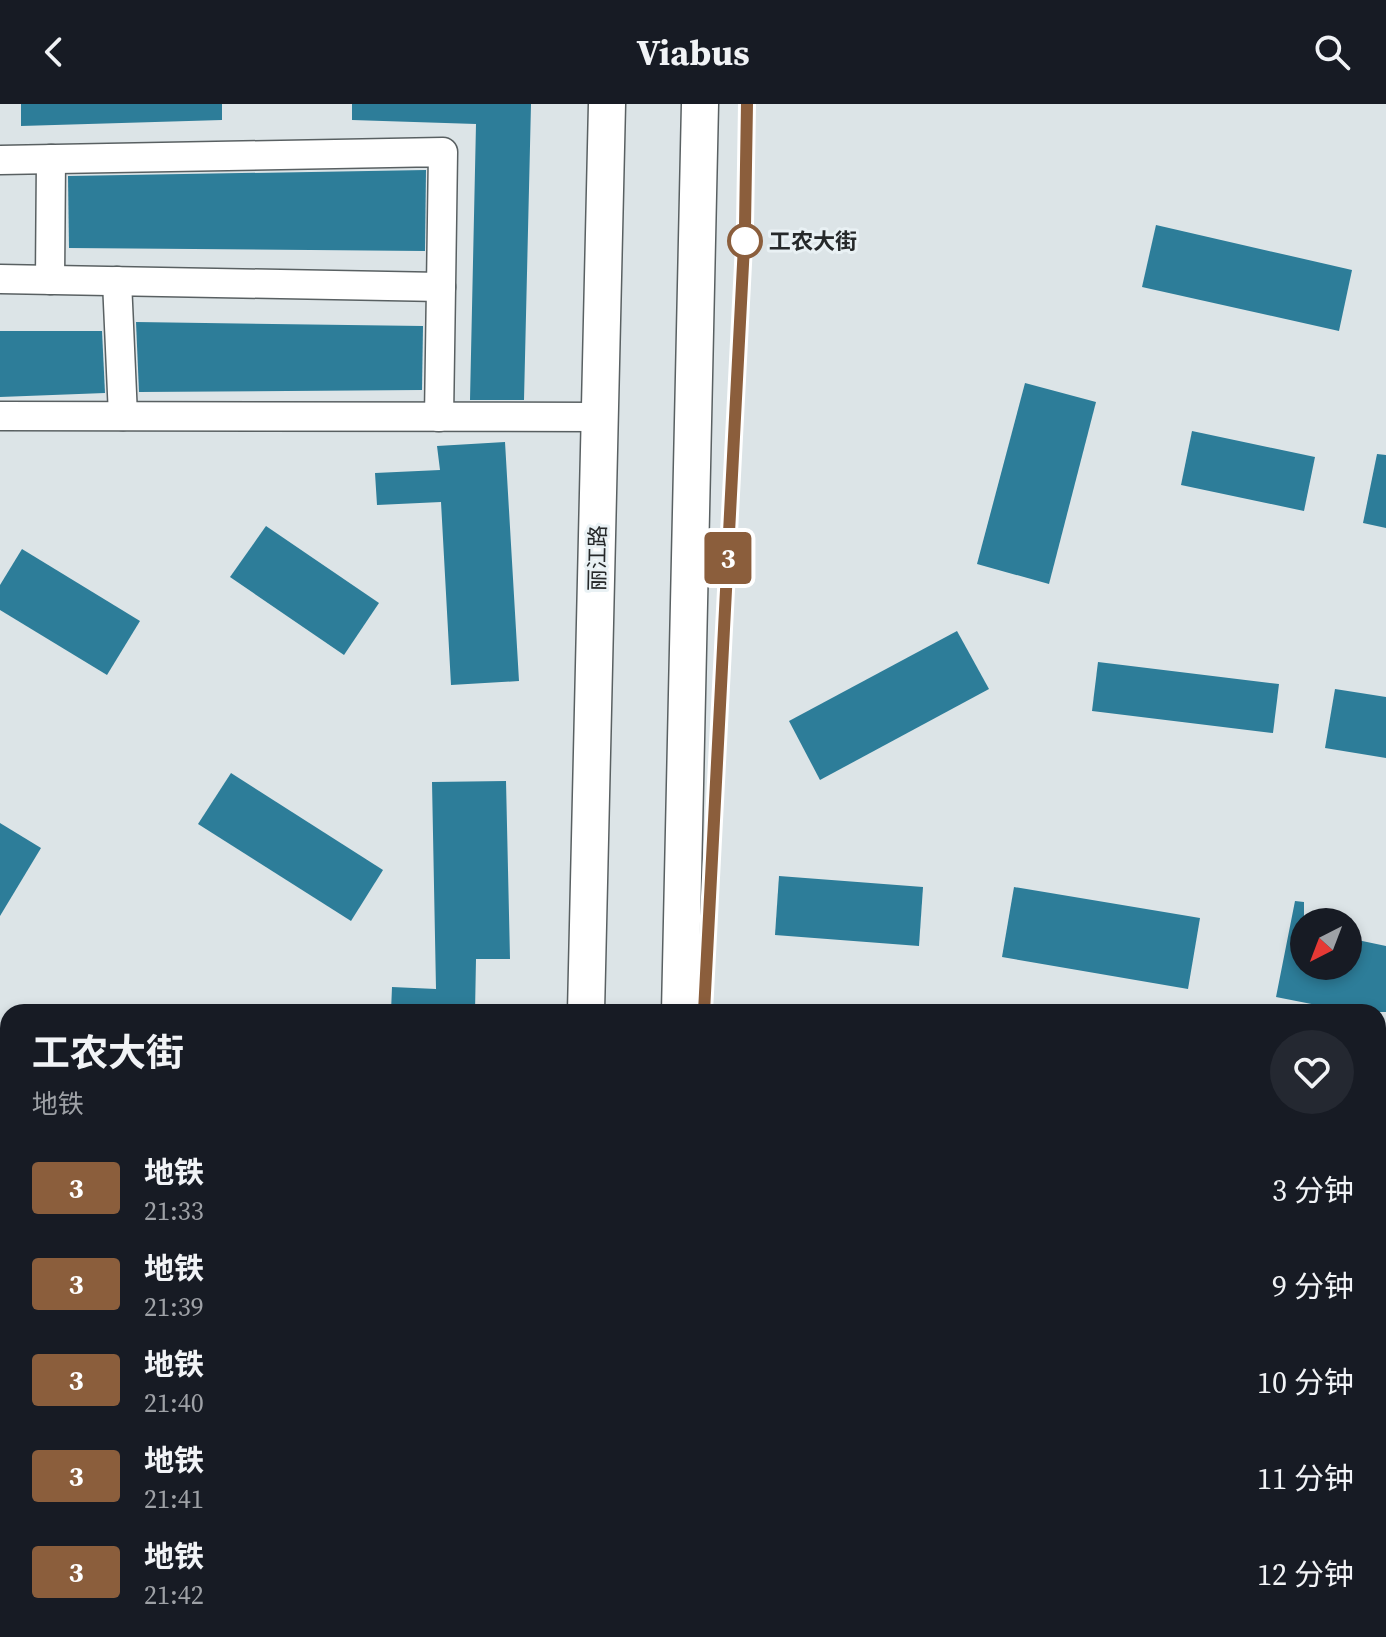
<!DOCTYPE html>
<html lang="zh">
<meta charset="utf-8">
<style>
body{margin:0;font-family:"Source Serif 4","Noto Sans SC",serif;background:#242831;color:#f1f3f6;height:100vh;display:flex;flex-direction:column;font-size:30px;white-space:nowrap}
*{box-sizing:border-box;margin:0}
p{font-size:26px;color:#9ea1a6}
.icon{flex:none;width:44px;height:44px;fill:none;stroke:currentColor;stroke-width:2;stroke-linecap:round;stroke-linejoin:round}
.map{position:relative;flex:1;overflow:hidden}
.side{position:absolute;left:0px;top:900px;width:1386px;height:634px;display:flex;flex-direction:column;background:#171b24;border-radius:24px 24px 0 0;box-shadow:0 4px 12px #0003}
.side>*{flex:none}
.badge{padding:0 16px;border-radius:6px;font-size:28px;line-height:52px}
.needle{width:52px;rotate:222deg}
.controls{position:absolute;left:1290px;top:804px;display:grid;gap:16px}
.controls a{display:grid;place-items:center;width:72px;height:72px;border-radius:50%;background:#171b24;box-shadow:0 4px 12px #0003;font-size:40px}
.map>.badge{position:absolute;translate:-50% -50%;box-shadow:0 0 0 4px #fff}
.round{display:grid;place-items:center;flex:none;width:84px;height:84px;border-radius:42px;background:#242831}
.summary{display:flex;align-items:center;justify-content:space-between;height:136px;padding:0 32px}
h1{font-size:38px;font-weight:700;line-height:60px}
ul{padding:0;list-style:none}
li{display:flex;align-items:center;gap:24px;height:96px;padding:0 32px}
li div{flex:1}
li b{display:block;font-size:30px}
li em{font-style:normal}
li .badge{min-width:88px;font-weight:700;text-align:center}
header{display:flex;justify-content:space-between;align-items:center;height:104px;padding:0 32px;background:#171b24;font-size:36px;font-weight:700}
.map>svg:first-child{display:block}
.building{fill:#2d7d99}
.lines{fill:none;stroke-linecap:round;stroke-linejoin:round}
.minor-casing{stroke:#596062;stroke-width:31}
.major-casing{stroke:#596062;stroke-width:39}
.minor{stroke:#fff;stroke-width:28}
.major{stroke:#fff;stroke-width:36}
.line-casing{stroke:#fff;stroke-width:18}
.line{stroke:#8b5e3c;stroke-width:12}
.stop-dot{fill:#fff;stroke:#8b5e3c;stroke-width:4}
.labels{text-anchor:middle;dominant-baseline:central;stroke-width:6;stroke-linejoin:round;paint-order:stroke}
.stop-label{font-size:22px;font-weight:bold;fill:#26292a;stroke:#e9f1f4;text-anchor:start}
.street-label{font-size:22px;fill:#26292a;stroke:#e9f1f4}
</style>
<header><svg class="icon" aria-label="back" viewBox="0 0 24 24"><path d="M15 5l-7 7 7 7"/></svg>Viabus<svg class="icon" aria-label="search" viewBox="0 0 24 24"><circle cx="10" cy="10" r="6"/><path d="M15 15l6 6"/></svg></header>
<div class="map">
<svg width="1386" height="1533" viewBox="0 0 1386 1533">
<rect width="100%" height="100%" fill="#dce4e7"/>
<g class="building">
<polygon points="21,0 222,0 222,16 21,22"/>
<polygon points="352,0 531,0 524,296 470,296 476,20 352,16"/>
<polygon points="426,66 425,147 69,144 68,72"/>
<polygon points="1156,121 1352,166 1339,227 1142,183"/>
<polygon points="136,218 423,222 422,286 139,288"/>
<polygon points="0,227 102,227 105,289 0,293"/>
<polygon points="1025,279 1096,298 1049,480 977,460"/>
<polygon points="1192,327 1315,353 1304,407 1181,381"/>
<polygon points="505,338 519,577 451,581 441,398 377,401 375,369 440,366 437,342"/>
<polygon points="1377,350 1386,351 1386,424 1363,419"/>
<polygon points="266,422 379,499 344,551 230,473"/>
<polygon points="22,445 140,517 107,571 0,506 0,481"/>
<polygon points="957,527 989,585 820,676 789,617"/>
<polygon points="1098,558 1279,580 1273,629 1092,607"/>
<polygon points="1335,585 1386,593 1386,654 1325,644"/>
<polygon points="231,669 383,766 351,817 198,720"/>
<polygon points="506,677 510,855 476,855 475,908 391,908 392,883 436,885 432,678"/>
<polygon points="0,719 41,744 0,812"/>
<polygon points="779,772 923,783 919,842 775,831"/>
<polygon points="1014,783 1200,814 1188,885 1002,853"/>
<polygon points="1295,797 1304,798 1304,862 1348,862 1348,834 1386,842 1386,908 1352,908 1276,893"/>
</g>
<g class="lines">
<g class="minor-casing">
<g id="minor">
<polyline points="0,56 443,48 441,183"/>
<polyline points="0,175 441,183 439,313"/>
<polyline points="50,176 51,55"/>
<polyline points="117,177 123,312"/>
<polyline points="0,312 601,313"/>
</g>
</g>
<g class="major-casing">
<g id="major">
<polyline points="586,908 607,0"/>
<polyline points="680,908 700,0"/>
<polyline points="0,1435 8,1435"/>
<polyline points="0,1492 8,1492"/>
<polyline points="449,1526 456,1533"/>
<polyline points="1037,1526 1076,1533"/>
<polyline points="1297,1526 1325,1533"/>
<polyline points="568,1533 568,1526"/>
<polyline points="665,1533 665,1526"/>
<polyline points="777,1533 784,1526"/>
</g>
</g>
<use href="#minor" class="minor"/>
<use href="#major" class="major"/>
</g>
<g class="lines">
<g class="line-casing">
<polyline id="line" points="704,908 745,122 747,0"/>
</g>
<use href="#line" class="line"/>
</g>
<circle class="stop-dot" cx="745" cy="137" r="16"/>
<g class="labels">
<g class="stop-label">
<text x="769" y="137">工农大街</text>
</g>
<g class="street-label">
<text transform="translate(597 454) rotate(-89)">丽江路</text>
</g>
</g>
</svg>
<div class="controls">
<a><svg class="needle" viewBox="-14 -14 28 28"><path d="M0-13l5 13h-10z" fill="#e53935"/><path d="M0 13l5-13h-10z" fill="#9ea1a6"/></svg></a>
</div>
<b class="badge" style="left:728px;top:454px;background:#8b5e3c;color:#fff">3</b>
<section class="side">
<div class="summary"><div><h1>工农大街</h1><p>地铁</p></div><a class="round"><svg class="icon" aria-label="heart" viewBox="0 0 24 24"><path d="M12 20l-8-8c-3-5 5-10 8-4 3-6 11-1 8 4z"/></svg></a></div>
<ul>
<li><span class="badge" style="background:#8b5e3c;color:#fff">3</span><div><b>地铁</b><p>21:33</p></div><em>3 分钟</em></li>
<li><span class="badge" style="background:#8b5e3c;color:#fff">3</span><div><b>地铁</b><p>21:39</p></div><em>9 分钟</em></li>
<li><span class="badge" style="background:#8b5e3c;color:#fff">3</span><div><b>地铁</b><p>21:40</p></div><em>10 分钟</em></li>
<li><span class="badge" style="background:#8b5e3c;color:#fff">3</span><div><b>地铁</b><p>21:41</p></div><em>11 分钟</em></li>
<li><span class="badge" style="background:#8b5e3c;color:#fff">3</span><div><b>地铁</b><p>21:42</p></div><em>12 分钟</em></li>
</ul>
</section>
</div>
